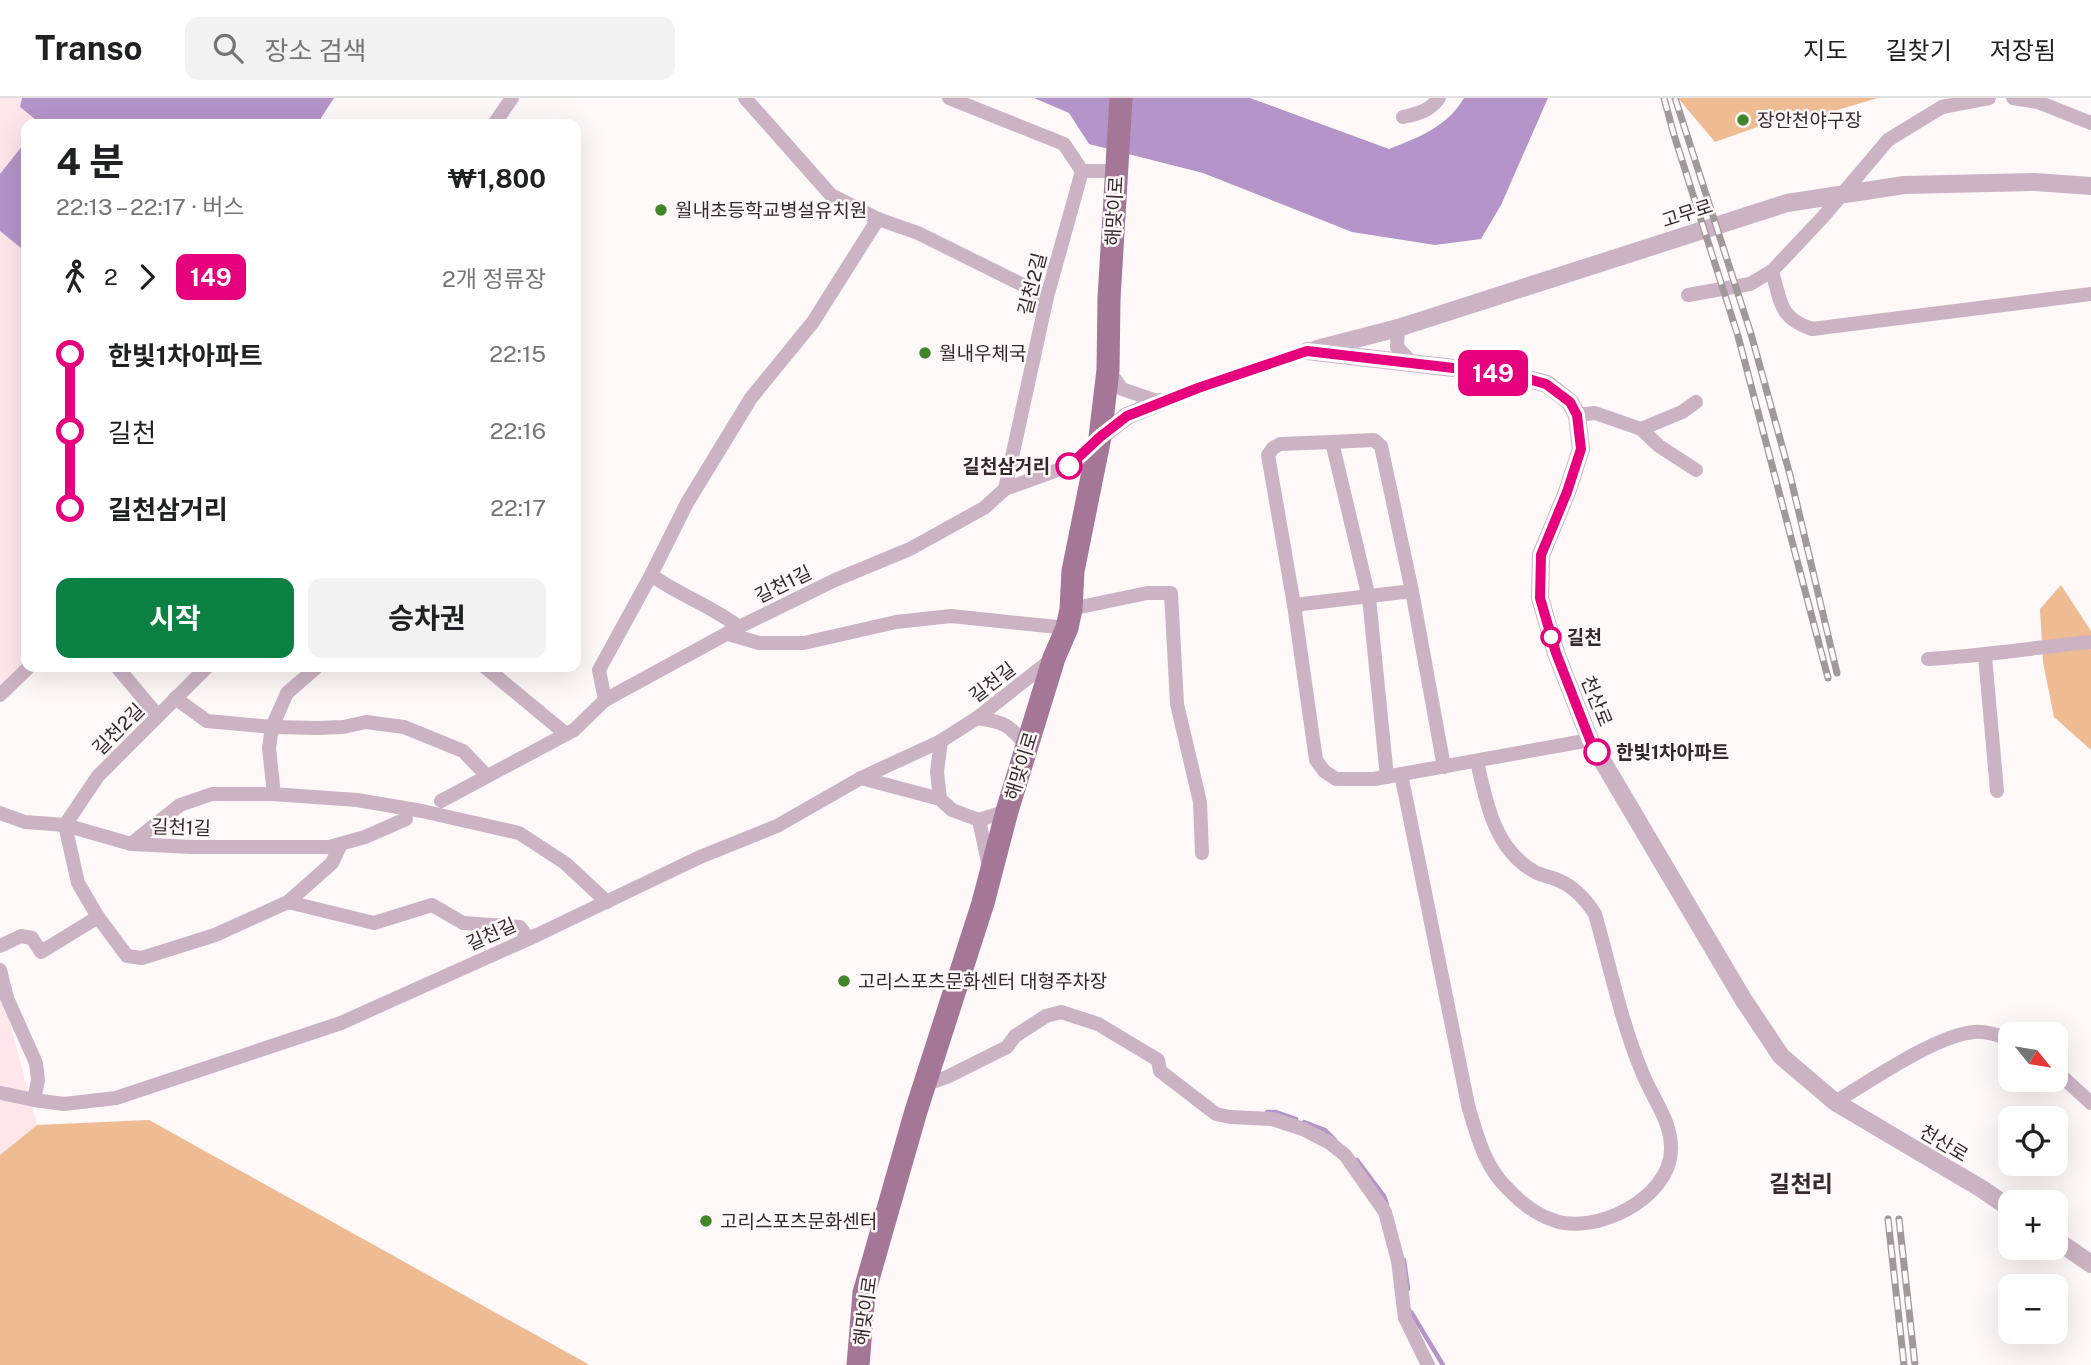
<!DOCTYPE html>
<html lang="ko">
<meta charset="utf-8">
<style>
body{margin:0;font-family:"Public Sans","Noto Sans KR",sans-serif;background:#f2f2f2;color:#202124;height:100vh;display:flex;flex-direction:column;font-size:26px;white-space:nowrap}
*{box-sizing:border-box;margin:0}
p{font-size:23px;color:#757577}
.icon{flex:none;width:38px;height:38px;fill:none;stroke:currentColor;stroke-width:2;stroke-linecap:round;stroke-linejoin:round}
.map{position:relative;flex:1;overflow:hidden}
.side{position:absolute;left:21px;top:21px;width:560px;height:553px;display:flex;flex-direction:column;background:#fff;border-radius:14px;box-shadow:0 7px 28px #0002}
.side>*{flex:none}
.badge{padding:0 14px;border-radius:10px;font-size:24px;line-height:46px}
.needle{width:46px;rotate:120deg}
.buttons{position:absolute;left:1998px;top:924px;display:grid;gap:14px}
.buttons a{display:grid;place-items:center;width:70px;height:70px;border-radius:14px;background:#fff;box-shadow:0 7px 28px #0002;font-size:35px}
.map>.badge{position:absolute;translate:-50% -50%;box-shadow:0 0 0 4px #fff}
.legs{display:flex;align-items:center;gap:10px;height:77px;padding:0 35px;font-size:23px}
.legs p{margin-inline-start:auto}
.head{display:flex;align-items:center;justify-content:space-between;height:119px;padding:0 35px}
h1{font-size:38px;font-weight:700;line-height:52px}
.action{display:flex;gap:14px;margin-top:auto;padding:14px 35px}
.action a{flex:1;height:80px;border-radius:14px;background:#0b8043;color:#fff;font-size:28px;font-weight:700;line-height:80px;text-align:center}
.action a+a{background:#f2f2f2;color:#202124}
ul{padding:0 35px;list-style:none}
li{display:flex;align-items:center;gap:24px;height:77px;font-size:26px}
li i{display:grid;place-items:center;width:10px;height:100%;margin:0 9px;background:currentColor}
li i::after{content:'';width:18px;height:18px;margin:-9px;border:5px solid;border-radius:50%;background:#fff}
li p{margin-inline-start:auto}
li:first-child i{background:linear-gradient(#0000 50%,currentColor 0)}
li:last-child i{background:linear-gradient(currentColor 50%,#0000 0)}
header{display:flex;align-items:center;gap:42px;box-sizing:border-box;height:98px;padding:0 35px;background:#fff;border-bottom:2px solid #e0e0e0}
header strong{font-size:33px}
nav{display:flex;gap:38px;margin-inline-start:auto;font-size:24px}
.search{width:490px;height:63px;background:#f2f2f2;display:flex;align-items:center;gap:18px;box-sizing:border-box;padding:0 24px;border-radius:14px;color:#757577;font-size:26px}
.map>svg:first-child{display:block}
.built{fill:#fee6ea}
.green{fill:#efbb92}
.water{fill:#b494c9}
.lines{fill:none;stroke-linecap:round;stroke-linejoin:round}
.stream{stroke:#b494c9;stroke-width:4.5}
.minor{stroke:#ccb3c4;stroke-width:14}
.tertiary{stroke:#ccb3c4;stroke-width:18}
.primary{stroke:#a37795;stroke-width:23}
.rail-casing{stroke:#a1989a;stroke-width:7}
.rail{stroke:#fef8f9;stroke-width:4.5;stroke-dasharray:13;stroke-linecap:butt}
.line-1-casing{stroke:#fff;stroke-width:16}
.line-1{stroke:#e6007e;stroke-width:10}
.poi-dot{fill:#41862b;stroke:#fef8f9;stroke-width:2.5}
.stop-1-dot{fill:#fff;stroke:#e6007e;stroke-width:3.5}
.labels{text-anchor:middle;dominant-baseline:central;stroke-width:5;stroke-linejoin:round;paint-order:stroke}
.poi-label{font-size:19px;fill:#35292c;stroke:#fef8f9;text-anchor:start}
.street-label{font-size:19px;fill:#35292c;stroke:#fef8f9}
.stop-label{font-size:19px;font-weight:bold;fill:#35292c;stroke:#fef8f9;text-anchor:start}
.quarter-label{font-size:23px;font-weight:bold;fill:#35292c;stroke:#fef8f9}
</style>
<header>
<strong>Transo</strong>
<div class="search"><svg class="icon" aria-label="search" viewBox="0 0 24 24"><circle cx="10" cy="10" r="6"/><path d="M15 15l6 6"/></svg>장소 검색</div>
<nav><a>지도</a><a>길찾기</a><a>저장됨</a></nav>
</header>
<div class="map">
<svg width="2091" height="1267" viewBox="0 0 2091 1267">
<rect width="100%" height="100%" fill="#fef8f9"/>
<g class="built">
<polygon points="0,0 22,0 20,9 41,26 26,26 26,43 0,76"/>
<polygon points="0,133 26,154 26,563 0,588"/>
<polygon points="0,888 37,1027 0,1057"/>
</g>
<g class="green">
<polygon points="1678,0 1878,0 1807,21 1774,23 1715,44"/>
<polygon points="2061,487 2091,533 2091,652 2054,619 2043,564 2040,511"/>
<polygon points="149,1022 588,1266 588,1267 0,1267 0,1057 37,1027"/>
</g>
<g class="water">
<polygon points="22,0 334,0 321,20 321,26 41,26 20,9"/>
<path d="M1034,0H1250L1389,51C1418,40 1448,28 1464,0H1548L1501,107L1481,141L1435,147L1352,134L1203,75L1089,46L1069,15Z"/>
<polygon points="26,43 26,154 0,133 0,76"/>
</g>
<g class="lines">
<g class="stream">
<polyline points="1267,1014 1276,1014 1296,1021"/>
<polyline points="1304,1024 1325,1032 1335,1042"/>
<polyline points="1357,1062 1384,1098 1387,1107"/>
<polyline points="1404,1162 1408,1191"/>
<polyline points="1411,1214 1443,1267"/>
</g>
<g class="minor">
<polyline points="745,0 831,97 878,121 918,135 1047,199"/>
<polyline points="949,0 1064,46 1082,73 1116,73"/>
<path d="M1989,0L1942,9L1888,42L1823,119L1772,173C1781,204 1779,220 1812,231L2091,196"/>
<polyline points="2013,0 2038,4 2091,25"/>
<path d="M1403,19C1417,16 1430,13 1439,0"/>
<polyline points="494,26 512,0"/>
<polyline points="1688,197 1750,186 1772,173"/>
<polyline points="1398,230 1397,249 1413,266"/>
<polyline points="1108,272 1122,291 1160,304 1307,253"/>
<polyline points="1577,317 1595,315 1641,331 1659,348 1696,372"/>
<polyline points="1641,331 1682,314 1696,304"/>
<polyline points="1332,344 1280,346 1273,350 1268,357 1294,507 1316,662 1324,673 1336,681 1374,681 1590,642"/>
<polyline points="1005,391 1047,199 1082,73"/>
<path d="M651,477C679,497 712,508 739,529"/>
<polyline points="1294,507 1412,493"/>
<polyline points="1071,511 1147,495 1171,495 1177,606 1200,704 1202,755"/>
<polyline points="728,536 759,545 804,545 896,524 951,518 1067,530"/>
<polyline points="1985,558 1997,693"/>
<path d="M1928,561C1983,558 2037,549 2091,544"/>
<polyline points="117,569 158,618"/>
<polyline points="207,569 98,678 65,727 78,785 98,819 127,858 142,860 215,837 288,804 332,765 340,748"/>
<polyline points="485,569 566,636"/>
<polyline points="0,597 29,569"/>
<polyline points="175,600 207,623 272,629 318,630 343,629 366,624 404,629 463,653 486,677"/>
<polyline points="605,602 599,572 651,477 687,405 751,300 813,224 878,121"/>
<path d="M977,620C1005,624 1009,627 1027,648"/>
<path d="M1401,676L1468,1007C1477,1038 1485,1070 1509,1092C1520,1104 1537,1117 1553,1122C1594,1138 1670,1101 1671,1052C1672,1023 1652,1000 1642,974C1621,924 1610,868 1595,816C1586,802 1576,790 1560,783C1552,779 1543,778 1535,774C1494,751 1486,704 1477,663"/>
<polyline points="1387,679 1369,500 1332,344 1374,342 1381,348 1412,493 1444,669"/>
<polyline points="861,680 940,701 952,712 979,722 1007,713"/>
<polyline points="272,696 273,687 269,650 272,629 287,595 317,569"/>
<polyline points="940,701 937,674 941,643"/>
<polyline points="441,703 574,632 605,602 739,529 835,482 910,451 984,410 1005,391 1069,368 1099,340"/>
<polyline points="0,715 25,724 65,727 131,746 192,749 329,749 365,739 406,721"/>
<polyline points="979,722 989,769"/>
<polyline points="131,746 180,707 212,696 272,696 357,702 422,713 519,735 565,765 607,804"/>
<polyline points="288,804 374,825 432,807 463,825 520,829 528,840"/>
<polyline points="0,848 21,838 32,840 41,854 98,819"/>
<polyline points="0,872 7,900 36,965 38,982 34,1002 64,1006 116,1000 341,925 537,837 700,759 777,728 861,680 941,643 977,620 1052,561"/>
<polyline points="2056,973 2091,1005"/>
<polyline points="924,987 947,979 1007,949 1015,938 1046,918 1061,914 1098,926 1158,962 1160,973 1216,1016 1230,1019 1272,1021 1303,1031 1330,1045 1345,1057 1385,1114 1398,1163 1405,1220 1428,1267"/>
<polyline points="1,995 34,1002"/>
<path d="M1835,1004C1869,984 1936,937 1974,934C1987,933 1999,937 2011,942"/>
</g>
<g class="tertiary">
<polyline points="1317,251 1398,230 1787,105 1904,87 2035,84 2091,88"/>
<polyline points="1307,253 1514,277 1547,286 1570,304 1577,317 1581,351 1567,394 1541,457 1540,500 1556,555 1590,642 1743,901 1781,958 1835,1004 1982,1091 2011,1111"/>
<polyline points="1100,339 1127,318 1160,304"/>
<polyline points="2056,1142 2091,1166"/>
</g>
<polyline class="primary" points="858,1267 864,1195 916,1013 983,805 1007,713 1054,560 1067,530 1071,511 1073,473 1100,339 1108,272 1109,201 1121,0"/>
<g class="rail-casing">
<g id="rail">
<polyline points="1664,0 1674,37 1738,238 1828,580"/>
<polyline points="1675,0 1751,236 1790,377 1837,575"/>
<polyline points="1888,1121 1904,1267"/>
<polyline points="1899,1121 1915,1267"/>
</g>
</g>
<use href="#rail" class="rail"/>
</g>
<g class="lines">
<g class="line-1-casing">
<polyline id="line-1" points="1069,368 1100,339 1127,318 1198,290 1307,253 1514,277 1546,286 1570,304 1577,317 1581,351 1567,394 1541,457 1540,500 1556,555 1590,642 1597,654"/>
</g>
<use href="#line-1" class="line-1"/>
</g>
<g class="poi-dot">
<circle cx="1743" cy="22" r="7"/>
<circle cx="661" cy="112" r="7"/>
<circle cx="925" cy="255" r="7"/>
<circle cx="844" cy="883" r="7"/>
<circle cx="706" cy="1123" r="7"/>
</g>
<g class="stop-1-dot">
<circle cx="1069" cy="368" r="12"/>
<circle cx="1551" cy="539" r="9"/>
<circle cx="1597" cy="654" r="12"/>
</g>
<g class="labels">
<g class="poi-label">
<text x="1757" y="22">장안천야구장</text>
<text x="675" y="112">월내초등학교병설유치원</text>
<text x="939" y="255">월내우체국</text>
<text x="858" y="883">고리스포츠문화센터 대형주차장</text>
<text x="720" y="1123">고리스포츠문화센터</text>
</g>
<g class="street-label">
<text transform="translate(1114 113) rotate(-87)">해맞이로</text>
<text transform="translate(1687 115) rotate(-18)">고무로</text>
<text transform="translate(1032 186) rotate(-76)">길천2길</text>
<text transform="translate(783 486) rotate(-26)">길천1길</text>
<text transform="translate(992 584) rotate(-38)">길천길</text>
<text transform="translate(1597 603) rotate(68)">천산로</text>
<text transform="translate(118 631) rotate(-45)">길천2길</text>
<text transform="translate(1021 668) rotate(-73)">해맞이로</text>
<text transform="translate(181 729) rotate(2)">길천1길</text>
<text transform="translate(491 836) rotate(-24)">길천길</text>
<text transform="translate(1944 1045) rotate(31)">천산로</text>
<text transform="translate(865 1213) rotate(-82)">해맞이로</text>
</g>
<g class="stop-label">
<text x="1050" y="368" text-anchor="end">길천삼거리</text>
<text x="1567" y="539">길천</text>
<text x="1616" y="654">한빛1차아파트</text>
</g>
<g class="quarter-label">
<text x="1801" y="1085">길천리</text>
</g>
</g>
</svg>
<div class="buttons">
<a><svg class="needle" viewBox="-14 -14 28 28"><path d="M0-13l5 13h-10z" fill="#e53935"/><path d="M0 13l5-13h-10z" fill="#757577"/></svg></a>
<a><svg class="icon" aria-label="locate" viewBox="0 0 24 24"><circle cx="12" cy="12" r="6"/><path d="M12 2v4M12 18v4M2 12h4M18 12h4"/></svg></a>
<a>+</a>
<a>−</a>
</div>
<b class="badge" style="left:1493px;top:275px;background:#e6007e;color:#fff">149</b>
<section class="side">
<div class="head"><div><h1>4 분</h1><p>22:13 – 22:17 · 버스</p></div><b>₩1,800</b></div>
<div class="legs"><svg class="icon" aria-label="walk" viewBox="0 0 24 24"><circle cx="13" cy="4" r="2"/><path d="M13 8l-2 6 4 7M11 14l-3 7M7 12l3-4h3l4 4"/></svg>2<svg class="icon" aria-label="forward" viewBox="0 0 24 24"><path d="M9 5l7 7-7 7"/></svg><b class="badge" style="background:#e6007e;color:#fff">149</b><p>2개 정류장</p></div>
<ul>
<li><i style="color:#e6007e"></i><b>한빛1차아파트</b><p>22:15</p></li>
<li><i style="color:#e6007e"></i><span>길천</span><p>22:16</p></li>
<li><i style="color:#e6007e"></i><b>길천삼거리</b><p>22:17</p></li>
</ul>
<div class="action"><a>시작</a><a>승차권</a></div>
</section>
</div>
